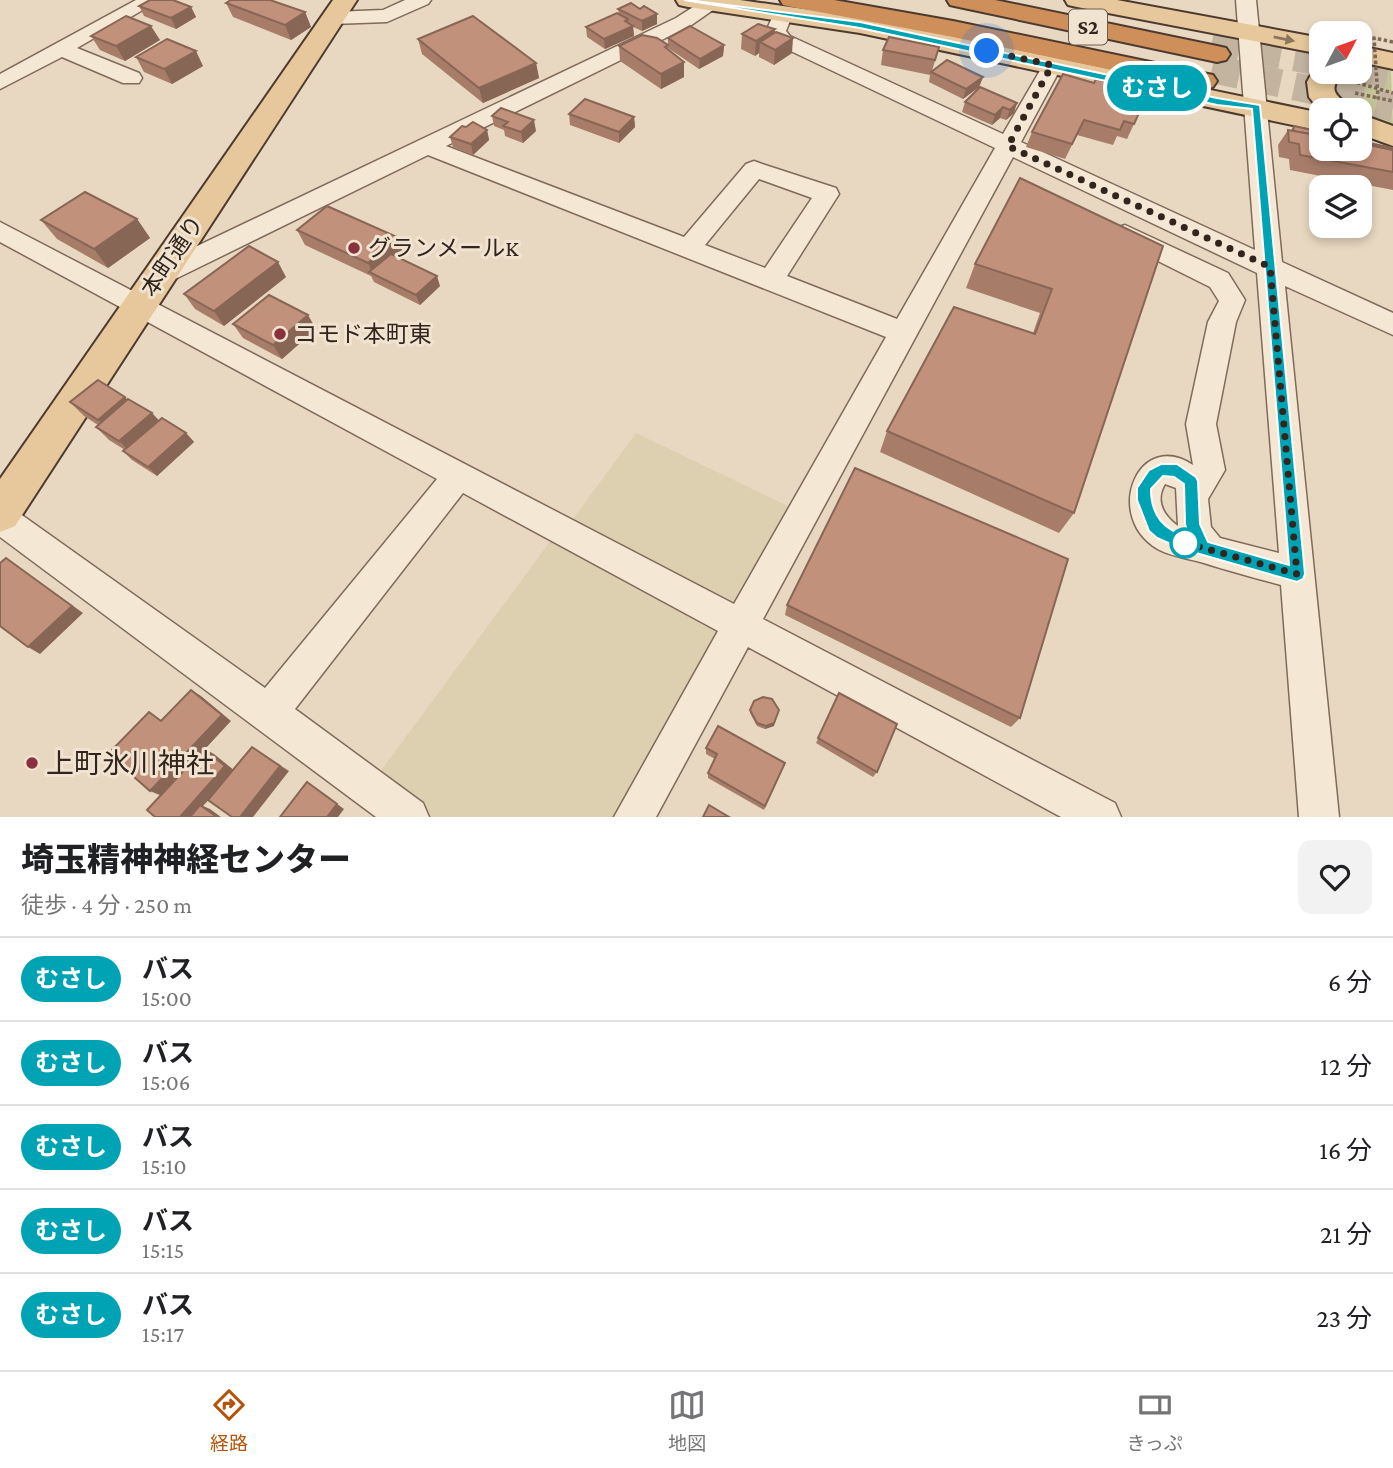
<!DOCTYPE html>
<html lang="ja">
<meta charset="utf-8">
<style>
body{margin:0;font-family:"Crimson Pro","Noto Sans JP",serif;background:#f2f2f2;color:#202124;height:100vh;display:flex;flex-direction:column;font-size:26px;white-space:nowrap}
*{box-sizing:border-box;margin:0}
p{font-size:23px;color:#757577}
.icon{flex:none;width:38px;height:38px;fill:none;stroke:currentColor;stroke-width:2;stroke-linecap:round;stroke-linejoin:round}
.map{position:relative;height:817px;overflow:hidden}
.sheet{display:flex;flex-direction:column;background:#fff;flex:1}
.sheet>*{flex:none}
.badge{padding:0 14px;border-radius:23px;font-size:24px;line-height:46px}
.needle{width:46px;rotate:49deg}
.buttons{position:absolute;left:1309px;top:21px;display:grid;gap:14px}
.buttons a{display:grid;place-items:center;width:63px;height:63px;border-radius:14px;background:#fff;box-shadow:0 4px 10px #0003;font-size:35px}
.you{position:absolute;width:35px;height:35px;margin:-18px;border:5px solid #fff;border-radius:50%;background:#1a73e8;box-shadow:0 0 0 10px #1a73e833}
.map>.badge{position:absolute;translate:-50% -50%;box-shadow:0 0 0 4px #fff}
.round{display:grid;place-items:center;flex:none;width:74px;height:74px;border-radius:14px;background:#f2f2f2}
.overview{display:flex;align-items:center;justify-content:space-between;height:119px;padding:0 21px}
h1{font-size:33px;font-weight:800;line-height:52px}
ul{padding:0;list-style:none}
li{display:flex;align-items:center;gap:21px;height:84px;padding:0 21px;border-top:2px solid #e0e0e0}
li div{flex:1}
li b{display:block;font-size:26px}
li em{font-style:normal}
li .badge{min-width:77px;font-weight:700;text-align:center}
.dock{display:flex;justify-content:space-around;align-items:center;height:98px;border-top:2px solid #e0e0e0;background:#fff;font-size:19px;color:#757577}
.dock a{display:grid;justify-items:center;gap:4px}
.dock .selected{color:#b45309}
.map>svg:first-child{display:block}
.farmland{fill:#dcd0b0}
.green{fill:#c4c497}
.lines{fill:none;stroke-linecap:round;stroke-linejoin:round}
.highway-tunnel{stroke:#c3b4a0;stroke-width:28;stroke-dasharray:28 14;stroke-linecap:butt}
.minor-casing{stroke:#7f6a5b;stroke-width:3}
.major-casing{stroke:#4d3a2f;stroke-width:4}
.highway-casing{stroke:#4d3a2f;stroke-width:4}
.path{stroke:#7f6a5b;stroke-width:3.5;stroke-dasharray:3.5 2.5;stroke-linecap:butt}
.minor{fill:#f4e7d3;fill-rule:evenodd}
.major{fill:#e7c89c;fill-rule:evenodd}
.highway{fill:#ce8f5a;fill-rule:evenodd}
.path-bridge{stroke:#7f6a5b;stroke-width:3.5;stroke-dasharray:3.5 2.5;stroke-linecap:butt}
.wall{fill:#a77d6a}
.shaded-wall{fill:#886656}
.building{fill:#c2917b;stroke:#886656;stroke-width:2}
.oneway{fill:#8c765c}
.line{fill:#00a3b4;stroke:#fff;stroke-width:2;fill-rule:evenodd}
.walk{stroke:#31251d;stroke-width:7;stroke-dasharray:0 12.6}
.poi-dot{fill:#87323c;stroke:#f0e3d0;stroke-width:2.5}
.stop-dot{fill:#fff;stroke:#00a3b4;stroke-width:3.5}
.labels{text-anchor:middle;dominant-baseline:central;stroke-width:6;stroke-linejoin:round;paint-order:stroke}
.shield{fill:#f0e3d0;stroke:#6a5e53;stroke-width:2}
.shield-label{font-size:21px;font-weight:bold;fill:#31251d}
.poi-label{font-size:23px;fill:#31251d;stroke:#f0e3d0;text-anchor:start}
.street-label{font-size:23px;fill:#31251d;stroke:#f0e3d0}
.near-poi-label{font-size:28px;fill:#31251d;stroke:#f0e3d0;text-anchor:start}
</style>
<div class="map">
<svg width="1393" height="817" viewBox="0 0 1393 817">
<rect width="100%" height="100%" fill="#e8d8c1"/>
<g class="farmland">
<polygon points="636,433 792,508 737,606 573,519"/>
<polygon points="555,535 717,623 722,636 618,817 425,817 374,780"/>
</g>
<path class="green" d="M1372,69L1391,71L1393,127L1364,119L1360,117V110C1340,110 1338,100 1332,83L1339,75Z"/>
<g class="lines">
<g class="highway-tunnel">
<polyline points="1212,42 1321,62"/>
<polyline points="1212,69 1393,107"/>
<polyline points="1360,69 1393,75"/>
</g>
<g class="minor-casing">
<g id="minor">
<polygon points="136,0 160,0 77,48 139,73 142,78 139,83 123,83 62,57 0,89 0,74"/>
<polygon points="405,0 431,0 428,4 387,22 333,24 323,18 333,12 383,10"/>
<path d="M704,0H721L723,3L690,26L446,146L684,237L746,164L754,161L762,164L836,188L839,194L787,276L897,319L995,148L776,44L766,31L776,9L783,7L793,13L786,31L790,36L1003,134L1045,62H1059L1062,66L1021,142L1255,250L1236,0H1256L1282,262L1393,313V335L1285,286L1339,817H1299L1281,585C1255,578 1229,571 1204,563C1187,558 1167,556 1153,546C1105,512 1139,429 1193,465L1186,424L1208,322L1219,301L1210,287L1116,240L1112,234L1116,228L1125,225L1228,273L1245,300L1236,322L1216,424L1225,470L1208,499L1211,527L1220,538L1279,553L1257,273L1013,157L763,619L1115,803L1121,817H1061L748,647L656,817H614L718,631L463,493L295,709L423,803L429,817H376L0,537V504L12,508L265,688L437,479L0,242V222L734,604L886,337L428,155L169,282L160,284L151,282L147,275L151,268L676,18ZM759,179L812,198L765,268L705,245ZM1165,484L1176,488L1178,526C1163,515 1155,501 1165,484Z"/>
</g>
</g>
<g class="major-casing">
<g id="major">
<polygon points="333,0 357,0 15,526 0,532 0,479"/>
<polygon points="676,0 740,0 860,17 1321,113 1321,131 860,33 688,7 679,5"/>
<polygon points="1065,0 1117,0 1321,38 1321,54 1077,7 1068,5"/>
<polygon points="1360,46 1393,53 1393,69 1360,62"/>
<path d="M1321,65V72H1342C1326,95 1339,93 1350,110L1321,112L1309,97L1307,82L1313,71Z"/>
<polygon points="1360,114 1393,126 1393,146 1360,134"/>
</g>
</g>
<g class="highway-casing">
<g id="highway">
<polygon points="780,0 834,0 953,21 1203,73 1213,75 1217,81 1213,87 1203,89 953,37 792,7 783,5"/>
<polygon points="947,0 995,0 1217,46 1226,48 1230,54 1226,60 1217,62 959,7 950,5"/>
</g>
</g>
<g class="path">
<polyline points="1331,30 1347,33"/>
<polyline points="1351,81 1393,93"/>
<polyline points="1355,93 1378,98"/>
</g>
<use href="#minor" class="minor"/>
<use href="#major" class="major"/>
<use href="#highway" class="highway"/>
<polyline class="path-bridge" points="1393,42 1374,38 1378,98 1393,101"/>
</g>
<g class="wall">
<polygon points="226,3 305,12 311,27 291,40 233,17"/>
<polygon points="139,6 191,7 196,17 176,29 144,16"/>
<polygon points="618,9 657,24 642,31 633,27 634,36 605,49 587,37 586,27 619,14"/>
<polygon points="775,33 792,53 774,65 759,57 759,53 755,56 741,49 742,34"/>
<polygon points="91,36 160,40 125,61 100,50"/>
<polygon points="668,38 724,45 723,56 699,69 668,48"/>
<polygon points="418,39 536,63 539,78 483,103 422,54"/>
<polygon points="668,45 668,49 684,77 661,89 620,61 619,46"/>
<polygon points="939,47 932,71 983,77 979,87 963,99 929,82 930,75 881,65 883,50"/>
<polygon points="136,57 203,66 172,84 144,72"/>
<polygon points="980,87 1014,113 1006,120 1000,118 992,125 962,112 965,102"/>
<polygon points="1116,104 1140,111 1127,139 1117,136 1113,145 1077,135 1065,159 1026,147 1032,132"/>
<polygon points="569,114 634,117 635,127 619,143 570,125"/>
<polygon points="492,116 536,131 523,143 505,136 504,130 494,126"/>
<polygon points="1294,126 1393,148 1393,190 1290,170 1289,159 1279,157 1278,145 1288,130 1291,130"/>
<polygon points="466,127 487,130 489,140 473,155 453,147 450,137"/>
<polygon points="137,219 150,238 108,268 57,239 41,220"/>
<polygon points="297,230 397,237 403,252 398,257 440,286 420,305 374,282 371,276 305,245"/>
<polygon points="1163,246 1074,513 1059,533 880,452 887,431 1033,333 1040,313 966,288 975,264"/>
<polygon points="286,277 224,326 195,309 184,294"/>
<polygon points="233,324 316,329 282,359 243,338"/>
<polygon points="128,399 152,413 159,421 186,433 194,442 157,476 132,460 123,451 125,450 109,440 96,427 98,425 84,416 70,402"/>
<polygon points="787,605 1020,718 1011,727 785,615"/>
<polygon points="839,693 877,772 873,777 816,743"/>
<polygon points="750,710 774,726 765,729 757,726 750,713"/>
<polygon points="706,748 783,768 764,810 708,778 708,773 715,759 706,754"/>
</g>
<g class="shaded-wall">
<polygon points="191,7 196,17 176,29 171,18"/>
<polygon points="305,12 311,27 291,40 285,25"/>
<polygon points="657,14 657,24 642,31 642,21"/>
<polygon points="628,19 628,28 633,26 634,36 605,49 604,39"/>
<polygon points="151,26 160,40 125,61 116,46"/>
<polygon points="775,29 774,44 760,42 759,53 755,56 756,41"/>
<polygon points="793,38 792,53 774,65 775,50"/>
<polygon points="724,45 723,56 699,69 700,59"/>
<polygon points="196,51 203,66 172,84 164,69"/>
<polygon points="684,62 684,77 661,89 661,74"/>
<polygon points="536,63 539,78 483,103 479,88"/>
<polygon points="983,77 979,87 963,99 966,89"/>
<polygon points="1017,103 1014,113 1006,120 1010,110"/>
<polygon points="1003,107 1000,118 992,125 995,115"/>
<polygon points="634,117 635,127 619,143 619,132"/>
<polygon points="534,120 536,131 523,143 521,132"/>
<polygon points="487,130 489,140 473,155 471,144"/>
<polygon points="137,219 150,238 108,268 94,249"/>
<polygon points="397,237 403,252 377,276 373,274 368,263"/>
<polygon points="278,262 286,277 224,326 214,311"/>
<polygon points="437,276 440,286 420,305 416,295"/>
<polygon points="308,315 316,329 282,359 273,345"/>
<polygon points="125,397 138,411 112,433 98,420"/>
<polygon points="152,413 164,426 132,454 119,441"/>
<polygon points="186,433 194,442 157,476 148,467"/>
<polygon points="6,558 83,613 40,654 28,647"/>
<polygon points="191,690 201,696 231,721 205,749 214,754 235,771 203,806 210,809 221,817 180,817 162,796 150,791"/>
<polygon points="779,710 774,726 765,729 766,726"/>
<polygon points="252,747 289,771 253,817 240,817"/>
<polygon points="307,782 344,809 338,817 327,817"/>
</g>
<g class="building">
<polygon points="150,0 173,0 191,7 171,18 139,6"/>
<polygon points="231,0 270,0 305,12 285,25 226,3"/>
<polygon points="631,3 640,9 644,6 657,14 642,21 618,9"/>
<polygon points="617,13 628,19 625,21 633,26 604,39 586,27"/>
<polygon points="126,16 151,26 116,46 91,36"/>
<polygon points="473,16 536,63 479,88 418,39"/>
<polygon points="758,24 775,29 756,41 742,34"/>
<polygon points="690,26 724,45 700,59 668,38"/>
<polygon points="776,32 793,38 775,50 760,42"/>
<polygon points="642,35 657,38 668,45 665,47 684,62 661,74 619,46"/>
<polygon points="889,37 939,47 935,60 883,50"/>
<polygon points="167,39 196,51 164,69 136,57"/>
<polygon points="947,60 983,77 966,89 931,72"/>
<polygon points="1063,74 1094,83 1096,79 1124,87 1116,104 1140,111 1134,124 1124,121 1120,130 1084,120 1072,144 1032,132"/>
<polygon points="980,87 1017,103 1010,110 1003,107 995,115 965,102"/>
<polygon points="585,99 634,117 619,132 569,114"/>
<polygon points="501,108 534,120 521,132 503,126 508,122 492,116"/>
<polygon points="473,122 487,130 471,144 450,137 462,126 466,127"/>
<polygon points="1294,126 1321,132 1321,136 1293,131"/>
<polygon points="1288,130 1321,136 1321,149 1360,149 1360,143 1393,150 1393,172 1300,155 1299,144 1289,142"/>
<polygon points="1360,141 1393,148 1393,150 1360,143"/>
<polygon points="1020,178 1163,246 1074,513 887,431 954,307 1035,334 1052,289 975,264"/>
<polygon points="85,192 137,219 94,249 41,220"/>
<polygon points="327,206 397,237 368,263 297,230"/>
<polygon points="249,246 278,262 214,311 184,294"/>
<polygon points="391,254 437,276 416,295 369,272"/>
<polygon points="269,295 308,315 273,345 233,324"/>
<polygon points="98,380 125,397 98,420 70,402"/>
<polygon points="128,399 152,413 119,441 96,427"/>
<polygon points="162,418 186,433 148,467 123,451"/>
<polygon points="855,468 1068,559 1020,718 787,605"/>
<polygon points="6,558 72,606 28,647 0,626 0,563"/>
<polygon points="191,690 222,715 150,791 108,754 149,712 161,721"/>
<polygon points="839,693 897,724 877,772 818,738"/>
<polygon points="763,697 772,699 779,710 774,723 766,726 757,723 750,710 754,701"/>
<polygon points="718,726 785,763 765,806 708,773 717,754 706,748"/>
<polygon points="252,747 280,766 240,817 232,817 208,800"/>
<polygon points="204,749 225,766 180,817 155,817 147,810"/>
<polygon points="307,782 337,804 327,817 280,817"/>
<polygon points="200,805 217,817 190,817"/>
<polygon points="709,805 729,817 703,817"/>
</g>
<defs><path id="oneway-solid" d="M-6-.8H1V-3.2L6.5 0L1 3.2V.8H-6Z" transform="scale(1.75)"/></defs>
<use class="oneway" href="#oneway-solid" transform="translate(1284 39) rotate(11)"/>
<path class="line" d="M684,0H688L860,22L1217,98L1260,105L1305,574L1303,579L1297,582L1182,549L1157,538L1149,531L1137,500V488L1149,470L1161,464H1177L1196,477L1198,481L1200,524L1208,542L1289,565L1252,109L1217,105L860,28ZM1163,476L1174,477L1184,484L1185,524L1189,537C1164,530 1151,516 1151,489Z"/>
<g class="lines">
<polyline class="walk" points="987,51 1052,65 1008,146 1270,267 1297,574 1182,542 1185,543"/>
</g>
<g class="poi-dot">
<circle cx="354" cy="248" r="7"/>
<circle cx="280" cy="334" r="7"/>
<circle cx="32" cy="763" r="7"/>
</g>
<circle class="stop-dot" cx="1185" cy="543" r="14"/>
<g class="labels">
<rect class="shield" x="1069" y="9.5" width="38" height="35" rx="5"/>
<g class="shield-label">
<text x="1088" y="27">S2</text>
</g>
<g class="poi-label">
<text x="368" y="248">グランメールK</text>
<text x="294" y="334">コモド本町東</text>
</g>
<g class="street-label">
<text transform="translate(172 256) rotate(-56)">本町通り</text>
</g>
<g class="near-poi-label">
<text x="46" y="763">上町氷川神社</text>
</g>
</g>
</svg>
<div class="buttons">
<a><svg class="needle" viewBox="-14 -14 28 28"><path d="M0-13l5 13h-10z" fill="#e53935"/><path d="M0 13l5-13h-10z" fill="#757577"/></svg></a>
<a><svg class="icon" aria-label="locate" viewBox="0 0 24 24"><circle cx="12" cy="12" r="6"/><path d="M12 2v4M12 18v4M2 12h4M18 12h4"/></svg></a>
<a><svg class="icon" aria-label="layers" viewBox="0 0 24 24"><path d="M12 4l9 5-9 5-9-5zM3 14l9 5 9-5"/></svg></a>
</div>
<div class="you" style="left:987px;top:51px"></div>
<b class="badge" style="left:1157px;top:88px;background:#00a3b4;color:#fff">むさし</b>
</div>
<section class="sheet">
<div class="overview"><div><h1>埼玉精神神経センター</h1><p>徒歩 · 4 分 · 250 m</p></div><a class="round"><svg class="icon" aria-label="heart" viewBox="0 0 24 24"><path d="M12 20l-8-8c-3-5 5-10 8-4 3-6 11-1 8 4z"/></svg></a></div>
<ul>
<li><span class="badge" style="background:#00a3b4;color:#fff">むさし</span><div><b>バス</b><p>15:00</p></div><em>6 分</em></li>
<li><span class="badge" style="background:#00a3b4;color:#fff">むさし</span><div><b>バス</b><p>15:06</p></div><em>12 分</em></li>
<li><span class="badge" style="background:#00a3b4;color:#fff">むさし</span><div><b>バス</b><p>15:10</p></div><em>16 分</em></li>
<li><span class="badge" style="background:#00a3b4;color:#fff">むさし</span><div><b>バス</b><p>15:15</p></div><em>21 分</em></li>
<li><span class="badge" style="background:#00a3b4;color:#fff">むさし</span><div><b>バス</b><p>15:17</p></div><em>23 分</em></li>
</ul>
</section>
<nav class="dock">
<a class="selected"><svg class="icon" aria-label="directions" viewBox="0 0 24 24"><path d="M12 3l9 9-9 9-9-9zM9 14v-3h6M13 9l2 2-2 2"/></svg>経路</a>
<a><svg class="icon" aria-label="map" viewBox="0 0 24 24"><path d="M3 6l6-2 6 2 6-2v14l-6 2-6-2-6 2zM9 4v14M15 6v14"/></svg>地図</a>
<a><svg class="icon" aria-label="tickets" viewBox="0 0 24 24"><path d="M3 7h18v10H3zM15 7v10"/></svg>きっぷ</a>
</nav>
